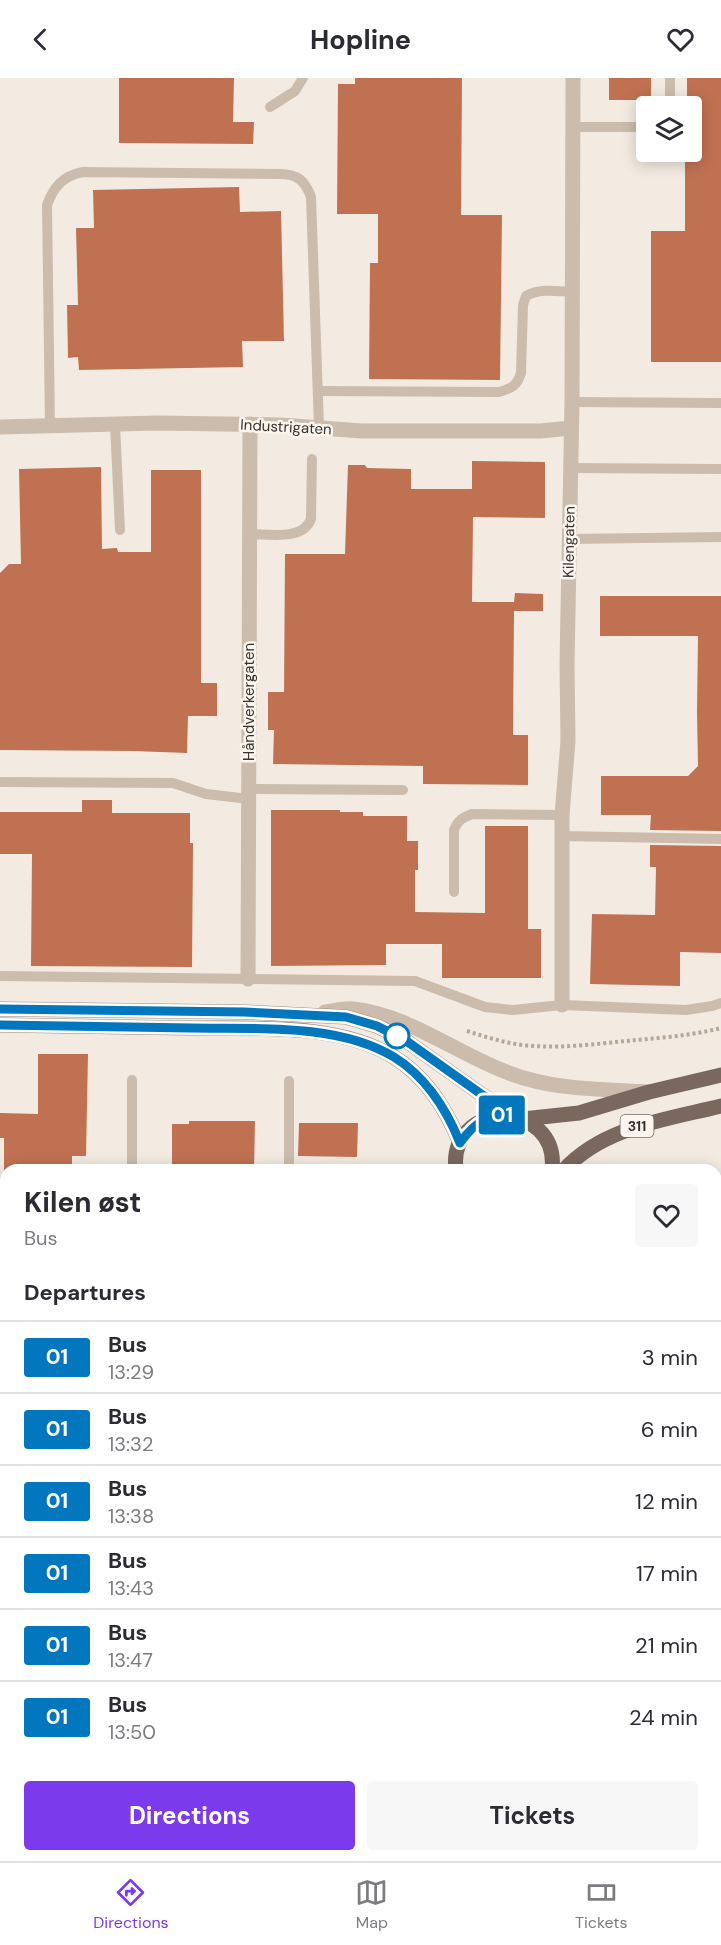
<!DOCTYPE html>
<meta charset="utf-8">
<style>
body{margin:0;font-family:"DM Sans",sans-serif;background:#f7f7f7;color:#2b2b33;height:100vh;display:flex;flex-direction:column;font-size:22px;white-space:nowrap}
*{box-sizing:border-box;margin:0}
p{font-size:20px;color:#7c7c81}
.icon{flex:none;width:33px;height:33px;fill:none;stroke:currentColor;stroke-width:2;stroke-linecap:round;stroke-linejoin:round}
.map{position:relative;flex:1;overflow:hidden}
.details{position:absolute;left:0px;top:1086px;width:722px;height:698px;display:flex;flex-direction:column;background:#fff;border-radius:18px 18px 0 0;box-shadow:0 3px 15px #0003}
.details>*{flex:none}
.badge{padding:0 12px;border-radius:4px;font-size:21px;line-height:39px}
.fabs{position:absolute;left:636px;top:18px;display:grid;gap:12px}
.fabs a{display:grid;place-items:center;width:66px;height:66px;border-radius:6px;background:#fff;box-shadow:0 3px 15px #0003;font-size:30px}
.map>.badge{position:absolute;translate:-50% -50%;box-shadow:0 0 0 3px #fff}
h2{padding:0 24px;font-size:22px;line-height:54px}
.round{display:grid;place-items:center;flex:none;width:63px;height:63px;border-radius:6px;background:#f7f7f7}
.headline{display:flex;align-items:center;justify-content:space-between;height:102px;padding:0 24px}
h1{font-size:28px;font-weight:700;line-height:45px}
.primary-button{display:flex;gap:12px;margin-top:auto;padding:12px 24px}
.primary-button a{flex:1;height:69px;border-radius:6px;background:#7c3aed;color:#fff;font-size:24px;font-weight:700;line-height:69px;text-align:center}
.primary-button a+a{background:#f7f7f7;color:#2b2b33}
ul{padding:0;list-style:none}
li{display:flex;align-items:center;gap:18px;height:72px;padding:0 24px;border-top:2px solid #e1e1e2}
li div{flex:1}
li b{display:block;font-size:22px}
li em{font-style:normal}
li .badge{min-width:66px;font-weight:700;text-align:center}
header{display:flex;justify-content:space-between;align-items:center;height:78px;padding:0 24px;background:#fff;font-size:27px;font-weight:700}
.menu{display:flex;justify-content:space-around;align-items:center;height:84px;border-top:2px solid #e1e1e2;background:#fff;font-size:16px;color:#7c7c81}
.menu a{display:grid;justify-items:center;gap:3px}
.menu .on{color:#7c3aed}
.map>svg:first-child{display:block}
.green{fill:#b6c1a2}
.building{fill:#c07152}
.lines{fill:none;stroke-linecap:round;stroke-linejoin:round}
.path{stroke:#b6a698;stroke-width:4;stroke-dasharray:3 3;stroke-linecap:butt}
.lane{stroke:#cbbcad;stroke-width:10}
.street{stroke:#cbbcad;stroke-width:15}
.secondary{stroke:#9e8b7f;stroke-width:15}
.primary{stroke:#7a685e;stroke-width:15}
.line-casing{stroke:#fff;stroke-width:14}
.line{stroke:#0277bd;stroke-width:9}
.stop-dot{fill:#fff;stroke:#0277bd;stroke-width:3}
.labels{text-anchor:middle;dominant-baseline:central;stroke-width:5;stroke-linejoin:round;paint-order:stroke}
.shield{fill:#faf5ee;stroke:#736c66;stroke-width:1.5}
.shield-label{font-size:14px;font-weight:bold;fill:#39312c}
.street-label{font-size:15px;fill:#39312c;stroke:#faf5ee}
</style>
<header><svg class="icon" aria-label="back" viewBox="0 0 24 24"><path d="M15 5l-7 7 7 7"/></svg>Hopline<svg class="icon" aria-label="heart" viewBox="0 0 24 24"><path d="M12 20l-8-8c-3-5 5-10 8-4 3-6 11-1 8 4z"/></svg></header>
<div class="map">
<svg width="721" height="1783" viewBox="0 0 721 1783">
<rect width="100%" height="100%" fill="#f3ebe2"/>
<polygon class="green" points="716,1142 721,1142 721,1783 0,1783 0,1545 6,1537 6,1778 716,1778"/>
<g class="building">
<polygon points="119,0 234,0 233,44 254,44 253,66 119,65"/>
<polygon points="355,0 462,0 461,137 502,137 500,302 369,301 370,185 378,185 378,136 337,136 338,6 355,6"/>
<rect x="609" y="0" width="42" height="22"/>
<polygon points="687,0 721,0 721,284 651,284 651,153 685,153 685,74 692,74 692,28 687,28"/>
<polygon points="239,109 240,134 281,133 284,263 242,263 243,289 79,292 78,279 68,280 67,227 78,227 76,150 94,150 93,112"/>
<polygon points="472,383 545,384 545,440 473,439 472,524 514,524 515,515 543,516 543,533 514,533 513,657 528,657 528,707 423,706 423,688 273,686 274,652 268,652 268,614 284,614 285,476 345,476 348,387 365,387 367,390 411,391 411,411 472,411"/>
<polygon points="101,389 102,471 117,470 118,474 151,474 151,392 201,392 201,605 217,605 217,638 188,638 187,675 133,673 0,672 0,495 9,486 21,486 19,391"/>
<polygon points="600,518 721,518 721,753 650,752 651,737 601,737 601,698 688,698 698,688 697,634 698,558 600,558"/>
<polygon points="82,722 112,722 112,735 190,735 190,765 193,765 192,889 31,888 32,776 0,776 0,734 82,734"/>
<polygon points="271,732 340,732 340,734 363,734 363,738 407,738 407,763 418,763 418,792 415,792 415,834 485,835 485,748 528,748 528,851 541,851 541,900 442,900 442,866 386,866 386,887 271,888"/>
<polygon points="650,767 721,768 721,875 680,874 680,908 590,906 592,836 655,837 656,789 650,789"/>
<polygon points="38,976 88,976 86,1078 72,1078 72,1092 4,1092 4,1060 0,1060 0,1035 38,1036"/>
<polygon points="189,1043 255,1043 254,1092 172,1092 172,1046 189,1046"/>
<polygon points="299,1045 358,1045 357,1079 298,1078"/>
</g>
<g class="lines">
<g class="path">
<path d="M467,953C489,960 511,967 534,968C564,970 596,966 626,963C657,960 690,958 721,950"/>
<polyline points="716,1220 721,1221"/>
<polyline points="42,1783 44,1778"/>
</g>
<g class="lane">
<polyline points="670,28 670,0"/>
<polyline points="270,29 295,13 303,0"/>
<polyline points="573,49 646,49"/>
<path d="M318,313L499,314C512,310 517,308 521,295L523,227L526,218C541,210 555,213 572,214"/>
<polyline points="572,324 721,325"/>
<polyline points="115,346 120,452"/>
<path d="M50,348L47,127C54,108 63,98 83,94L280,96C298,96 305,103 311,119L319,350"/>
<polyline points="570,390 721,391"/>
<path d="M249,456C269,456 303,463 311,441L312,381"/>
<polyline points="569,461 721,459"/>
<polyline points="0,704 173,705 206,716 249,721"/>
<polyline points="249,711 403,712"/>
<polyline points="562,758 721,761"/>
<path d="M454,814V752C458,742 462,740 472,736L562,737"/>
<polyline points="0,898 415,903 485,929 513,932 562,927 686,932 712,928 721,925"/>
<polyline points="289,1003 289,1092"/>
<polyline points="132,1092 132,1002"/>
<polyline points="0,1303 6,1303"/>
</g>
<g class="street">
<polyline points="0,349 158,345 281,347 362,353 540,353 571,350"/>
<polyline points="248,901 250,346"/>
<polyline points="562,927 562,737 568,663 567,586 572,324 573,0"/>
<path d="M325,934C334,933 344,930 353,931C409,937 457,976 509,995C553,1012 602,1011 649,1014"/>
</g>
<g class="secondary">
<polyline points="0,931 244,934 346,939 377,948 405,962 481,1016 518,1039"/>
<path d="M0,947C63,948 125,949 188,950C253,951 337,944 394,979C426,999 446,1030 460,1065"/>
</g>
<g class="primary">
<polyline points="523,1041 579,1035 649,1014 721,997"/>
<path d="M456,1092C447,1021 560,1021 552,1092"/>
<path d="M564,1092C603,1049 668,1041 721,1028"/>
<polyline points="0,1477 6,1470"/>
</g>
</g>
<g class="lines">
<g class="line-casing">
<path id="line" d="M0,931L244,934L346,939L377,948L405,962L481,1016L518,1039C489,1036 476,1042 460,1065C446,1030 426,999 394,979C338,945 256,951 192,950C128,949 64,948 0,947"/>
</g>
<use href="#line" class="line"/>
</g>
<circle class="stop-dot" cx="397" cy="958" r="12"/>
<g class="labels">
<rect class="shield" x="620.5" y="1037" width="33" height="22" rx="4.5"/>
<g class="shield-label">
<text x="637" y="1048">311</text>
</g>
<g class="street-label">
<text transform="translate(286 349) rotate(3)">Industrigaten</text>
<text transform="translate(569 464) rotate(-89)">Kilengaten</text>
<text transform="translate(249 624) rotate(-90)">Håndverkergaten</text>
</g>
</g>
</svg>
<div class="fabs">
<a><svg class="icon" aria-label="layers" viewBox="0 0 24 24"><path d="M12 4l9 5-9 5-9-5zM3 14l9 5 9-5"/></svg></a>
</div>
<b class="badge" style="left:502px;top:1037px;background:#0277bd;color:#fff">01</b>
<section class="details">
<div class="headline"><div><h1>Kilen øst</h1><p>Bus</p></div><a class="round"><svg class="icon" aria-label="heart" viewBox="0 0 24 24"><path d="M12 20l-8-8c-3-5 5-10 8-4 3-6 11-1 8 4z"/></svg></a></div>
<h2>Departures</h2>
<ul>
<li><span class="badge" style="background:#0277bd;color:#fff">01</span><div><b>Bus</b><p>13:29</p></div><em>3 min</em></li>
<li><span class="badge" style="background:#0277bd;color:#fff">01</span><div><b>Bus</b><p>13:32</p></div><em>6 min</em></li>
<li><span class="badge" style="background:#0277bd;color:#fff">01</span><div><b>Bus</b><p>13:38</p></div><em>12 min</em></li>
<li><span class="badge" style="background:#0277bd;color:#fff">01</span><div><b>Bus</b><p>13:43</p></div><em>17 min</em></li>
<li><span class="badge" style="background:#0277bd;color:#fff">01</span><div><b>Bus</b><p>13:47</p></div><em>21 min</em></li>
<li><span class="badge" style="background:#0277bd;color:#fff">01</span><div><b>Bus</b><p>13:50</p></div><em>24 min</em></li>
</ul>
<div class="primary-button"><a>Directions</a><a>Tickets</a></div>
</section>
</div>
<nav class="menu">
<a class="on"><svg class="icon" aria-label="directions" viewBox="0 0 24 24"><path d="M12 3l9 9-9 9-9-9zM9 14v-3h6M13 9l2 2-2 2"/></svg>Directions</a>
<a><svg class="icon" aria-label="map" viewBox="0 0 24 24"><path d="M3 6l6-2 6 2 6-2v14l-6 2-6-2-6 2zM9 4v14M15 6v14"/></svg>Map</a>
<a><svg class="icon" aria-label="tickets" viewBox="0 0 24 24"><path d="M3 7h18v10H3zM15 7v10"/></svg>Tickets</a>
</nav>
